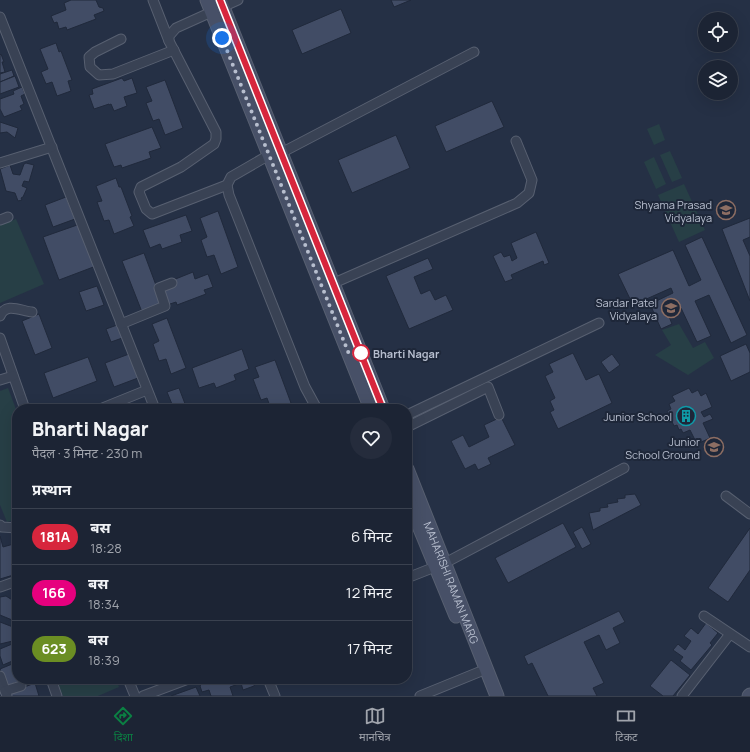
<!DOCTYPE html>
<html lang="hi">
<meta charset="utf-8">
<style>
body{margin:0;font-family:Manrope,"Noto Sans Devanagari",sans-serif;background:#252c3c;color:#f1f3f6;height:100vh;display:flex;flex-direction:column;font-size:15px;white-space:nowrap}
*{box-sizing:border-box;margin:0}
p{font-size:13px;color:#a0a4ac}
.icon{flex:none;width:22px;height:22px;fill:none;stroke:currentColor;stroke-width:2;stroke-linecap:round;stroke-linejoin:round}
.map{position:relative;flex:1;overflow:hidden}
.panel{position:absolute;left:12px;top:404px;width:400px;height:280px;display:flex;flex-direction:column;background:#1c2434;border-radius:16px;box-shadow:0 4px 16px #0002,0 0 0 1px #3a414f}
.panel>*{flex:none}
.badge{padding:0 8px;border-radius:13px;font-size:14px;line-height:26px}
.tools{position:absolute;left:698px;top:12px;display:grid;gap:8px}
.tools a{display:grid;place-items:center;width:40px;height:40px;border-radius:50%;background:#1c2434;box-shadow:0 4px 16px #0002,0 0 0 1px #3a414f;font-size:20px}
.you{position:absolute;width:20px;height:20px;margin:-10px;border:3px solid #fff;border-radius:50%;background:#1a73e8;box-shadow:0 0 0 6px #1a73e833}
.map>.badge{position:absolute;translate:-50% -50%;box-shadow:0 0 0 2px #fff}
h2{padding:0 20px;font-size:15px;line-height:36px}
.round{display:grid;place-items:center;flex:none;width:42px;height:42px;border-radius:21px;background:#252c3c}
.summary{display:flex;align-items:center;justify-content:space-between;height:68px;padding:0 20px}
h1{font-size:19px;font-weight:800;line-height:30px}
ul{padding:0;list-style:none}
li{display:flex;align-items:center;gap:12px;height:56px;padding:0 20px;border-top:1px solid #3a414f}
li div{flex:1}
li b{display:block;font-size:15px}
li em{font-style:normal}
li .badge{min-width:44px;font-weight:700;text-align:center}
.menu{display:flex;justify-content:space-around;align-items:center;height:56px;border-top:1px solid #3a414f;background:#1c2434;font-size:11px;color:#a0a4ac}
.menu a{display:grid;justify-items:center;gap:2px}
.menu .selected{color:#0b8043}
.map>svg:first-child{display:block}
.green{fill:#273f46}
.building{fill:#414c65;stroke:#20293b}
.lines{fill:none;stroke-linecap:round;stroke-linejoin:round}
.street-casing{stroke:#586071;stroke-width:11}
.secondary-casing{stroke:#586071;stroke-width:15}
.street{stroke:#394254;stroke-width:9}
.secondary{stroke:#475067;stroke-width:13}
.line-casing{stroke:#fff;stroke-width:9}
.line{stroke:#d7263d;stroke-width:6}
.walk{stroke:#b7bece;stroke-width:4;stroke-dasharray:0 7.2}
.stop-dot{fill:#fff;stroke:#d7263d;stroke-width:2}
.labels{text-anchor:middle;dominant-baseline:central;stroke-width:4;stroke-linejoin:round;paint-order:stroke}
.poi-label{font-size:11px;fill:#b7bece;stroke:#1e2739;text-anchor:end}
.stop-label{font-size:11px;font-weight:bold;fill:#b7bece;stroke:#1e2739;text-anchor:start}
.street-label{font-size:11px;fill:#b7bece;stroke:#1e2739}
</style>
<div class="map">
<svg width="750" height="696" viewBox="0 0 750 696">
<rect width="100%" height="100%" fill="#253045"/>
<g class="green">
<polygon points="659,124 665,140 654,145 647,129"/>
<polygon points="670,151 682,178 672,182 660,155"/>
<polygon points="654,157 666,184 656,189 644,162"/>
<polygon points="684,184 705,230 679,242 658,195"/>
<polygon points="16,219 44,284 0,303 0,225"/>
<polygon points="679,324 693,348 705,342 714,358 688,375 655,355 671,345 662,330"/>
<polygon points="8,388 17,412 17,519 7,522 0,505 0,391"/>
<polygon points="56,679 116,679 119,687 98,696 63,696"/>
</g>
<g class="building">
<polygon points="71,0 96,0 99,7 103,8 104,11 94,15 96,19 67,30 66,27 59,29 57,22 54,23 51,16 66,10 64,3"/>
<polygon points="391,0 411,0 394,7"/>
<polygon points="341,9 351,33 302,54 292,30"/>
<polygon points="56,43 59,52 61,51 72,80 68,81 71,91 57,96 52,82 46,84 41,72 48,69 40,49"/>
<polygon points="1,54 4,62 2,62 5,72 0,73 0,55"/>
<polygon points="12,70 14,76 0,82 0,74"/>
<polygon points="15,76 19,87 0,94 0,82"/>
<polygon points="122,78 124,81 132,78 137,93 124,97 127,106 114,111 111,104 109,105 109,104 94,109 89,95 93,94 92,89"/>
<polygon points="165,80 183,128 165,135 159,119 153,121 146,103 152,101 146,87"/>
<polygon points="22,87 25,94 21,96 24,104 20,106 22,110 4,117 0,109 0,99 14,94 13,91"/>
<polygon points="492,101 504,127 446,152 435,126"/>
<polygon points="0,122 18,128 15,138 7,132 0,133"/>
<polygon points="152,127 161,148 149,152 151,158 122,168 121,165 114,167 105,144"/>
<polygon points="396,135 410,168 352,193 338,160"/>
<polygon points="26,163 34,165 29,182 24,181 22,186 27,188 23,197 21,198 22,200 18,201 15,193 6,191 0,169 10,165 13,174 20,175 24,164"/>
<polygon points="116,178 119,187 121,187 132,216 130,217 134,226 114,234 109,220 104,221 97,202 102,201 96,186"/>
<polygon points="66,197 75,219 53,227 45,205"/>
<polygon points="218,211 238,267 221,274 214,255 207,257 201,240 207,237 200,218"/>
<polygon points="186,215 192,231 180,235 182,242 162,249 160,244 150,248 143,230"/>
<polygon points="750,218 750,237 743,240 750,256 750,301 722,229"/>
<polygon points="80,224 96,266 59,280 43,237"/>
<polygon points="536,232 549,263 544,265 543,261 511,275 513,279 505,282 493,256 501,252 504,257 510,255 512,261 517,258 511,243"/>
<polygon points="702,237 747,335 731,343 709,295 695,301 711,336 697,342 681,308 668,314 672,324 661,329 650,304 673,293 671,288 633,305 618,274 673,250 689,286 701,280 685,245"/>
<polygon points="144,253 163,304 142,312 122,261"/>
<polygon points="428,258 433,269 414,277 421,294 430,290 435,300 446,295 453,310 409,329 386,276"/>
<polygon points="193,272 195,279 208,274 213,287 204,290 206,294 177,305 176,302 167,305 161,291 173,280"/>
<polygon points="97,286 104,305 86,311 79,292"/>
<polygon points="39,314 52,348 35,355 22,321"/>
<polygon points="167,318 186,368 171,374 166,359 159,361 153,344 159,341 152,324"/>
<polygon points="120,324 125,337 111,342 106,329"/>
<polygon points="746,344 750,353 750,372 731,381 720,356"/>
<polygon points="242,349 249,369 234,375 236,380 216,388 214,383 199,388 192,368"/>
<polygon points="573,353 586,380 599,374 612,403 558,429 550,412 554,410 550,401 555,398 545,376 553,372 549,364"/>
<polygon points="129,354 138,378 114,387 105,363"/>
<polygon points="612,354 620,365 609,373 601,362"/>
<polygon points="88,357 97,381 53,398 44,373"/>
<polygon points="275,360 291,403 275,409 271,409 267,398 261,400 253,379 259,377 255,367"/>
<polygon points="179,388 187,409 174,409 167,392"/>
<polygon points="689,388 692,393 698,390 701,396 706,393 712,407 701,412 704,417 710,414 713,419 703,423 710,438 697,444 690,430 683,433 681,429 679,430 677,425 674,426 667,411 671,409 669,404 675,401 672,396"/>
<polygon points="501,417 515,445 488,458 491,464 478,470 475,464 465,469 451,441 463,435 469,447 489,437 484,425"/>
<polygon points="635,494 641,505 593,530 589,513 600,511 600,508 608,507 607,504 618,502 617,499 625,498 625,495"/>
<polygon points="563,523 576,547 508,583 495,558"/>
<polygon points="582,527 591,544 582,549 573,532"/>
<polygon points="750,528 750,570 728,602 708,588"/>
<polygon points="0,536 3,547 17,543 17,574 0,579"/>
<polygon points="6,596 17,603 17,622 0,615 0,597"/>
<polygon points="619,611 625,622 613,628 620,643 606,650 599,635 584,642 604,683 593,688 597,696 548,696 532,663 528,665 524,656"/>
<polygon points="0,622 13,627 17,636 17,640 0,644"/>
<polygon points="706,623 718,633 710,643 712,645 691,670 680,661 683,657 673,650 678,644 685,650 691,641 684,636 691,628 698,634"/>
<polygon points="17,642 17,659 3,665 0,656 0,649"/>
<polygon points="671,660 690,675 673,696 663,696 650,686"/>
<polygon points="17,662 17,679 25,679 7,686 0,669"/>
<polygon points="205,679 256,679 257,680 254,686 243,690 241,683 230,687 233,696 211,696 209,690 202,692 200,686"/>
<polygon points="35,683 39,696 10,696 9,693"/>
<polygon points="196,687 200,696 171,696"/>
</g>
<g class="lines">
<g class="street-casing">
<g id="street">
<polyline points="153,0 169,41"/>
<polyline points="0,17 155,409"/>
<polyline points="121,39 95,52 89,57 90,67 99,75 113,74 174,50"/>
<polyline points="281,153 474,52"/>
<polyline points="269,155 231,177 227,185 229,195 305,387 317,409"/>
<polyline points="0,163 52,147"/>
<polyline points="227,185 152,214 146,209 139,192 141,187 181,167 214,144 216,139 216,132 169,41 169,36 176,28 238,0"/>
<polyline points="0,220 8,217"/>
<polyline points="334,283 517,203 529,193 532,180 516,141"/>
<path d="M0,316C6,302 21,311 32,312"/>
<polyline points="121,324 165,306 159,288 172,283"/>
<polyline points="0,338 25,409"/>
<polyline points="0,380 13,376"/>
<polyline points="100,409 147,390"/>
<polyline points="407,415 599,323"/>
<polyline points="407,427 488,387 499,415"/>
<polyline points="726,496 750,514"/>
<polyline points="0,525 2,527 17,528"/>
<polyline points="407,578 445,563 624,468"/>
<polyline points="0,587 17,581"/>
<polyline points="704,616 750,647"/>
<polyline points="0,676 7,696"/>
<polyline points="51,679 57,696"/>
<polyline points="128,679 135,696"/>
<polyline points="268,679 275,696"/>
<polyline points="5,691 21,686"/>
<polyline points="143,696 188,679"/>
<polyline points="420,696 479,672"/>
<polyline points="682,696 730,634"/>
</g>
</g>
<g class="secondary-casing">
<g id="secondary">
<polyline points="207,0 371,409"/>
<polyline points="220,0 383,409"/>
<path id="s1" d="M407,469L497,696"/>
<polyline points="407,497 456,616"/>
<polyline points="749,696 750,695"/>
</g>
</g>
<use href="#street" class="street"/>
<use href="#secondary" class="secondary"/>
</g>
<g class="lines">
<g class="line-casing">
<polyline id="line" points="220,0 383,409"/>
</g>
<use href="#line" class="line"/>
<polyline class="walk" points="222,38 349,354 361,353"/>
</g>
<defs>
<g id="school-ring" transform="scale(1)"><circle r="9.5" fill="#1e2739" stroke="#8d6e63" stroke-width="1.5"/><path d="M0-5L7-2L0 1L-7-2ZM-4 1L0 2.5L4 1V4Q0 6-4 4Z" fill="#8d6e63"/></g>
<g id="building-ring" transform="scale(1)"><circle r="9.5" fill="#1e2739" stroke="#0f9aa8" stroke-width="1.5"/><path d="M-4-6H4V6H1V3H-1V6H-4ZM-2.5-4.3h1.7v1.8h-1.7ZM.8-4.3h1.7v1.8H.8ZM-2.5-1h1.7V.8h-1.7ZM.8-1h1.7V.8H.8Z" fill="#0f9aa8"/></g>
</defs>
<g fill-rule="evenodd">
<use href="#school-ring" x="726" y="210"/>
<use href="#school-ring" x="671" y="308"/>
<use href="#building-ring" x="686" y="416"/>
<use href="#school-ring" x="714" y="447"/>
</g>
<circle class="stop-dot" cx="361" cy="353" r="8"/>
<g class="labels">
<g class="poi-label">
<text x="712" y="204">Shyama Prasad<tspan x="712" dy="13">Vidyalaya</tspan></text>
<text x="657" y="302">Sardar Patel<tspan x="657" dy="13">Vidyalaya</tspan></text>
<text x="672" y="416">Junior School</text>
<text x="700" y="441">Junior<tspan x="700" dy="13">School Ground</tspan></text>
</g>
<g class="stop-label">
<text x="373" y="353">Bharti Nagar</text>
</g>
<g class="street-label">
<text stroke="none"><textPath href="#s1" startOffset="122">MAHARISHI RAMAN MARG</textPath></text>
</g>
</g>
</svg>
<div class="tools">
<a><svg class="icon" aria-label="locate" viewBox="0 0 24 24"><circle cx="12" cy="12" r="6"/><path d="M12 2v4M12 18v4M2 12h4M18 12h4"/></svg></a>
<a><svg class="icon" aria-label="layers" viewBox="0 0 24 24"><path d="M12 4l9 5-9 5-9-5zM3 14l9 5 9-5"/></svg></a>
</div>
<div class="you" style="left:222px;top:38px"></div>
<section class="panel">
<div class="summary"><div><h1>Bharti Nagar</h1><p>पैदल · 3 मिनट · 230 m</p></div><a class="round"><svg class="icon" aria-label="heart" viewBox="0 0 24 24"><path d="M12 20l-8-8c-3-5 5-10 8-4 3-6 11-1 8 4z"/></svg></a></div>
<h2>प्रस्थान</h2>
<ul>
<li><span class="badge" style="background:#d7263d;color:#fff">181A</span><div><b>बस</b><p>18:28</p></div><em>6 मिनट</em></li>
<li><span class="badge" style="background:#e6007e;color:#fff">166</span><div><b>बस</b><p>18:34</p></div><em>12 मिनट</em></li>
<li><span class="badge" style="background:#6b8e23;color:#fff">623</span><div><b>बस</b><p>18:39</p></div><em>17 मिनट</em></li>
</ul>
</section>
</div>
<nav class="menu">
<a class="selected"><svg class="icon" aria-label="directions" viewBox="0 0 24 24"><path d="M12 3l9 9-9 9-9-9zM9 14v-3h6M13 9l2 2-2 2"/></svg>दिशा</a>
<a><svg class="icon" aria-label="map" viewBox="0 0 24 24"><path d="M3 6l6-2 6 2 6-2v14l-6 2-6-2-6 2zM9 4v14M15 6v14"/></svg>मानचित्र</a>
<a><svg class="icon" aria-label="tickets" viewBox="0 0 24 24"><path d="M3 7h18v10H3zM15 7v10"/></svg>टिकट</a>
</nav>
